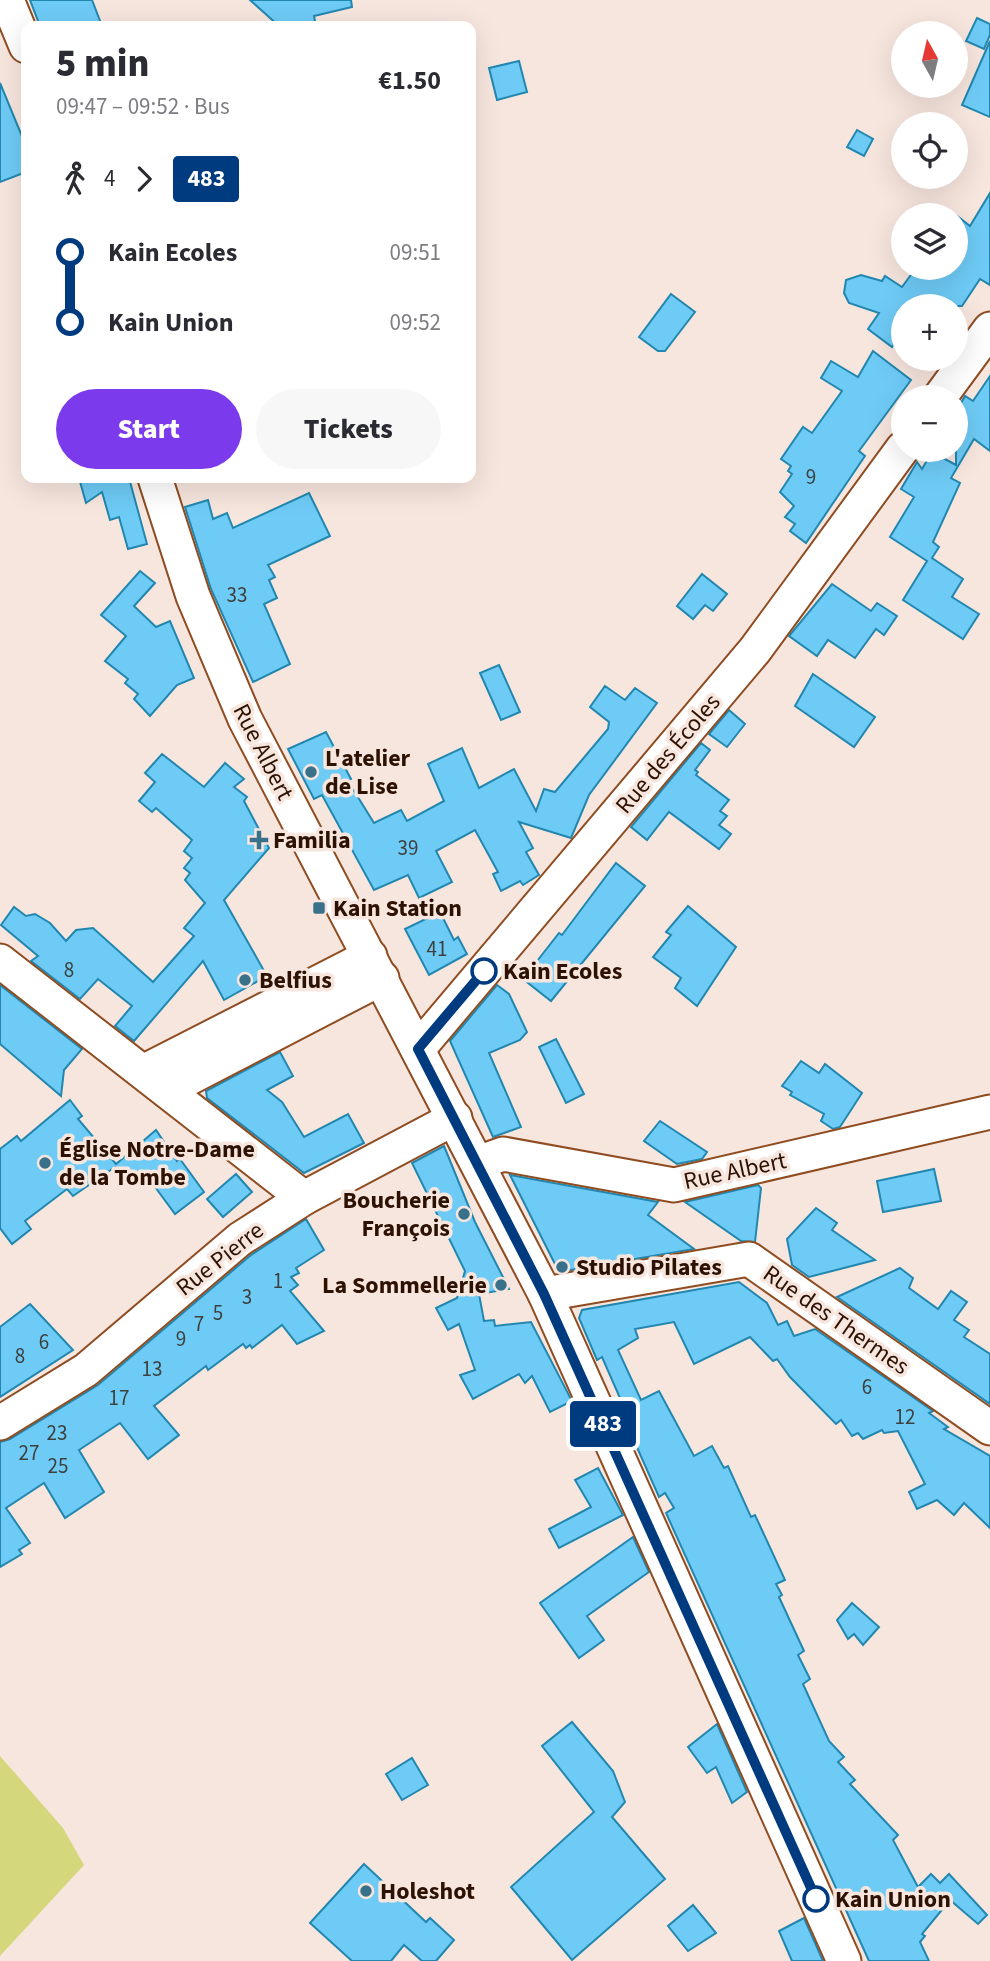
<!DOCTYPE html>
<meta charset="utf-8">
<style>
body{margin:0;font-family:"Source Sans 3",sans-serif;background:#f7f7f7;color:#2b2b33;height:100vh;display:flex;flex-direction:column;font-size:26px;white-space:nowrap}
*{box-sizing:border-box;margin:0}
p{font-size:23px;color:#7c7c81}
.icon{flex:none;width:38px;height:38px;fill:none;stroke:currentColor;stroke-width:2;stroke-linecap:round;stroke-linejoin:round}
.map{position:relative;flex:1;overflow:hidden}
.details{position:absolute;left:21px;top:21px;width:455px;height:462px;display:flex;flex-direction:column;background:#fff;border-radius:14px;box-shadow:0 7px 28px #0002}
.details>*{flex:none}
.badge{padding:0 14px;border-radius:5px;font-size:24px;line-height:46px}
.needle{width:46px;rotate:352deg}
.fabs{position:absolute;left:891px;top:21px;display:grid;gap:14px}
.fabs a{display:grid;place-items:center;width:77px;height:77px;border-radius:50%;background:#fff;box-shadow:0 7px 28px #0002;font-size:35px}
.map>.badge{position:absolute;translate:-50% -50%;box-shadow:0 0 0 4px #fff}
.legs{display:flex;align-items:center;gap:10px;height:77px;padding:0 35px;font-size:23px}
.legs p{margin-inline-start:auto}
.summary{display:flex;align-items:center;justify-content:space-between;height:119px;padding:0 35px}
h1{font-size:38px;font-weight:800;line-height:52px}
.action{display:flex;gap:14px;margin-top:auto;padding:14px 35px}
.action a{flex:1;height:80px;border-radius:42px;background:#7c3aed;color:#fff;font-size:28px;font-weight:800;line-height:80px;text-align:center}
.action a+a{background:#f7f7f7;color:#2b2b33}
ul{padding:0 35px;list-style:none}
li{display:flex;align-items:center;gap:24px;height:70px;font-size:26px}
li i{display:grid;place-items:center;width:10px;height:100%;margin:0 9px;background:currentColor}
li i::after{content:'';width:18px;height:18px;margin:-9px;border:5px solid;border-radius:50%;background:#fff}
li p{margin-inline-start:auto}
li:first-child i{background:linear-gradient(#0000 50%,currentColor 0)}
li:last-child i{background:linear-gradient(currentColor 50%,#0000 0)}
.map>svg:first-child{display:block}
.green{fill:#d4d77c}
.building{fill:#6ecbf6;stroke:#2287af;stroke-width:2}
.lines{fill:none;stroke-linecap:round;stroke-linejoin:round}
.minor-casing{stroke:#8f4c21;stroke-width:37}
.minor{stroke:#fff;stroke-width:33}
.line-1-casing{stroke:#fff;stroke-width:16}
.line-1{stroke:#003b80;stroke-width:10}
.poi-dot{fill:#39718b;stroke:#f7e6de;stroke-width:2.5}
.stop-1-dot{fill:#fff;stroke:#003b80;stroke-width:3.5}
.labels{text-anchor:middle;dominant-baseline:central;stroke-width:7;stroke-linejoin:round;paint-order:stroke}
.number-label{font-size:21px;fill:#3d403f}
.street-label{font-size:24px;fill:#2d1102;stroke:#f7e6de}
.poi-label{font-size:24px;font-weight:bold;fill:#2d1102;stroke:#f7e6de;text-anchor:start}
.stop-label{font-size:24px;font-weight:bold;fill:#2d1102;stroke:#f7e6de;text-anchor:start}
</style>
<div class="map">
<svg width="990" height="1961" viewBox="0 0 990 1961">
<rect width="100%" height="100%" fill="#f7e6de"/>
<polygon class="green" points="0,1756 63,1828 84,1865 0,1956"/>
<g class="building">
<polygon points="30,0 92,0 102,26 40,26"/>
<polygon points="250,0 351,0 352,7 314,16 316,26 279,26"/>
<polygon points="977,18 990,24 990,35 984,49 966,41"/>
<polygon points="990,41 990,117 962,105"/>
<polygon points="519,61 527,92 497,100 489,68"/>
<polygon points="0,83 26,146 26,172 0,182"/>
<polygon points="857,130 873,139 864,156 847,147"/>
<polygon points="990,193 990,285 980,279 962,306 903,306 903,332 892,347 868,329 879,313 849,303 844,293 846,280 861,275 882,281 885,276 902,287 916,268 956,268 956,215 970,226"/>
<polygon points="671,294 695,312 665,351 658,351 639,337"/>
<polygon points="873,351 911,380 859,451 865,456 806,543 790,531 795,524 785,517 794,506 780,492 792,474 788,471 791,466 781,459 803,427 812,433 842,391 821,378 831,361 858,377"/>
<polygon points="990,376 990,451 974,439 951,478 960,483 933,542 939,547 932,558 963,579 952,597 979,614 963,639 903,600 927,561 890,537 914,497 901,489 917,462 922,469 932,452 956,465 956,412 965,396 973,401"/>
<polygon points="79,478 129,478 147,544 128,549 119,517 110,520 102,492 86,503"/>
<polygon points="309,493 330,536 268,565 275,577 269,580 277,598 264,604 290,664 253,682 211,589 185,507 208,500 213,519 227,513 233,528"/>
<polygon points="140,571 155,583 134,606 156,627 170,621 194,678 177,685 150,716 134,699 138,694 125,683 128,679 105,661 126,636 101,615"/>
<polygon points="702,574 727,594 713,611 705,605 693,619 677,606"/>
<polygon points="832,584 871,611 877,603 897,616 884,635 876,629 855,658 828,640 817,656 789,636"/>
<polygon points="499,665 520,712 501,720 480,673"/>
<polygon points="813,674 875,717 854,747 795,706"/>
<polygon points="605,686 625,700 635,688 657,703 589,795 571,838 519,822 533,848 526,852 539,875 523,885 520,881 501,891 493,874 498,872 475,830 436,851 452,882 419,898 408,875 374,890 322,795 314,799 288,749 326,732 351,779 348,781 374,823 401,810 407,821 444,801 428,764 462,748 479,788 514,769 536,811 544,789 555,792 608,729 609,722 590,707"/>
<polygon points="729,710 745,724 727,747 709,734"/>
<polygon points="701,743 710,750 695,770 698,772 696,775 729,800 720,811 727,816 719,825 731,834 719,849 669,812 647,840 631,827"/>
<polygon points="162,754 204,787 225,763 244,779 234,787 247,797 244,801 269,848 224,900 267,976 224,1000 203,961 134,1041 115,1026 132,1006 98,979 80,999 31,961 38,956 1,925 14,907 26,916 35,914 50,923 66,941 76,930 93,928 153,982 194,936 184,928 205,903 185,880 190,873 184,868 192,858 184,851 192,840 156,808 152,812 139,801 155,782 145,773"/>
<polygon points="616,863 645,886 551,1001 523,979 559,933 562,935"/>
<polygon points="688,906 736,947 697,1006 675,988 681,978 653,957 671,935 666,932"/>
<polygon points="440,912 454,940 458,937 467,954 429,975 405,929"/>
<polygon points="0,985 82,1049 64,1070 61,1096 0,1044"/>
<polygon points="497,985 509,994 527,1032 520,1040 489,1053 521,1127 493,1137 450,1041"/>
<polygon points="556,1039 584,1094 566,1103 539,1047"/>
<polygon points="280,1052 293,1076 267,1090 282,1102 304,1137 348,1114 364,1143 304,1173 207,1098 206,1091"/>
<polygon points="801,1061 819,1073 825,1064 862,1093 840,1127 833,1129 821,1121 824,1114 790,1095 792,1092 782,1086"/>
<polygon points="70,1100 82,1116 78,1119 116,1164 156,1130 177,1161 180,1159 204,1192 175,1214 147,1176 131,1187 115,1167 73,1196 67,1189 25,1221 31,1229 12,1244 0,1228 0,1149 17,1136 21,1141"/>
<polygon points="660,1121 707,1152 702,1159 677,1164 644,1141"/>
<polygon points="444,1146 475,1222 509,1289 479,1294 484,1321 494,1320 495,1326 531,1322 572,1401 550,1412 532,1376 525,1383 519,1374 473,1399 460,1375 475,1370 459,1324 448,1330 436,1308 457,1298 465,1271 412,1163"/>
<polygon points="934,1169 941,1201 883,1212 877,1181"/>
<polygon points="236,1174 252,1192 223,1217 207,1199"/>
<polygon points="510,1175 658,1202 648,1215 694,1249 559,1272"/>
<polygon points="758,1185 761,1188 755,1242 741,1241 685,1202"/>
<polygon points="816,1208 837,1223 832,1230 875,1260 809,1277 792,1265 787,1239"/>
<polygon points="306,1219 324,1250 296,1268 299,1273 291,1277 298,1285 290,1291 324,1331 297,1344 282,1325 252,1348 250,1345 246,1348 243,1344 208,1370 206,1366 154,1406 179,1435 148,1459 120,1423 79,1450 104,1492 65,1518 44,1483 6,1508 30,1543 19,1550 22,1554 0,1567 0,1442 10,1439 98,1385 251,1255"/>
<polygon points="900,1268 913,1278 909,1288 938,1309 951,1291 967,1302 954,1320 969,1330 964,1337 990,1354 990,1404 837,1297"/>
<polygon points="739,1282 767,1303 778,1325 787,1321 794,1336 815,1329 933,1411 929,1413 948,1427 944,1429 990,1456 990,1528 964,1503 954,1515 937,1500 917,1509 909,1492 925,1484 898,1431 884,1433 882,1430 863,1439 858,1433 852,1436 841,1420 836,1424 790,1377 777,1359 773,1361 750,1337 694,1364 674,1322 635,1329 638,1338 618,1350 641,1400 659,1391 694,1456 712,1446 724,1468 728,1466 751,1517 755,1515 785,1580 776,1584 782,1595 779,1597 804,1651 798,1655 810,1679 803,1684 829,1741 844,1757 838,1762 855,1780 850,1784 898,1835 893,1840 918,1887 931,1874 940,1883 949,1874 987,1915 978,1924 950,1900 922,1934 925,1936 920,1942 929,1961 869,1961 666,1513 674,1508 665,1493 659,1497 616,1400 620,1398 602,1357 597,1360 579,1318 582,1310"/>
<polygon points="30,1304 73,1350 0,1397 0,1327"/>
<polygon points="598,1468 623,1515 559,1548 549,1529 591,1507 575,1480"/>
<polygon points="633,1537 649,1572 587,1616 604,1640 579,1658 540,1603"/>
<polygon points="852,1603 879,1627 863,1645 854,1634 848,1639 837,1620"/>
<polygon points="572,1722 613,1771 625,1802 612,1817 665,1879 572,1960 511,1887 594,1812 542,1746"/>
<polygon points="717,1724 747,1792 732,1803 716,1767 707,1773 688,1747"/>
<polygon points="412,1758 428,1785 402,1800 386,1774"/>
<polygon points="364,1864 426,1922 430,1918 454,1940 436,1961 422,1961 404,1945 391,1961 352,1961 310,1923"/>
<polygon points="693,1905 716,1933 688,1951 668,1926"/>
<polygon points="804,1918 823,1961 792,1961 779,1931"/>
</g>
<g class="lines">
<g class="minor-casing">
<g id="minor">
<polyline points="7,0 26,46"/>
<polyline points="940,397 990,329"/>
<polyline points="155,478 193,596 245,719 545,1294 844,1961"/>
<polyline points="0,961 304,1198"/>
<polyline points="418,1049 755,650 903,448"/>
<polyline points="143,1072 370,956"/>
<polyline points="166,1090 382,978"/>
<polyline points="478,1163 503,1154 674,1185 990,1112"/>
<polyline points="545,1294 749,1259 990,1428"/>
<polyline points="0,1423 86,1370 240,1239 304,1198 455,1118"/>
</g>
</g>
<use href="#minor" class="minor"/>
</g>
<g class="lines">
<g class="line-1-casing">
<polyline id="line-1" points="484,971 418,1049 544,1294 816,1899"/>
</g>
<use href="#line-1" class="line-1"/>
</g>
<g class="poi-dot">
<circle cx="311" cy="772" r="7"/>
<path d="M255.5 829.5h7v7h7v7h-7v7h-7v-7h-7v-7h7z"/>
<rect x="312" y="901" width="14" height="14" rx="3.5"/>
<circle cx="245" cy="980" r="7"/>
<circle cx="45" cy="1163" r="7"/>
<circle cx="464" cy="1214" r="7"/>
<circle cx="562" cy="1267" r="7"/>
<circle cx="501" cy="1285" r="7"/>
<circle cx="366" cy="1891" r="7"/>
</g>
<g class="stop-1-dot">
<circle cx="484" cy="971" r="12"/>
<circle cx="816" cy="1899" r="12"/>
</g>
<g class="labels">
<g class="number-label">
<text x="811" y="477">9</text>
<text x="237" y="595">33</text>
<text x="408" y="848">39</text>
<text x="437" y="949">41</text>
<text x="69" y="970">8</text>
<text x="278" y="1281">1</text>
<text x="247" y="1297">3</text>
<text x="218" y="1313">5</text>
<text x="199" y="1324">7</text>
<text x="181" y="1339">9</text>
<text x="44" y="1342">6</text>
<text x="20" y="1356">8</text>
<text x="152" y="1369">13</text>
<text x="867" y="1387">6</text>
<text x="119" y="1398">17</text>
<text x="905" y="1417">12</text>
<text x="57" y="1433">23</text>
<text x="29" y="1453">27</text>
<text x="58" y="1466">25</text>
</g>
<g class="street-label">
<text transform="translate(263 752) rotate(63)">Rue Albert</text>
<text transform="translate(668 754) rotate(-50)">Rue des Écoles</text>
<text transform="translate(735 1171) rotate(-12)">Rue Albert</text>
<text transform="translate(220 1259) rotate(-38)">Rue Pierre</text>
<text transform="translate(836 1320) rotate(35)">Rue des Thermes</text>
</g>
<g class="poi-label">
<text x="325" y="758">L'atelier<tspan x="325" dy="28">de Lise</tspan></text>
<text x="273" y="840">Familia</text>
<text x="333" y="908">Kain Station</text>
<text x="259" y="980">Belfius</text>
<text x="59" y="1149">Église Notre-Dame<tspan x="59" dy="28">de la Tombe</tspan></text>
<text x="450" y="1200" text-anchor="end">Boucherie<tspan x="450" dy="28">François</tspan></text>
<text x="576" y="1267">Studio Pilates</text>
<text x="487" y="1285" text-anchor="end">La Sommellerie</text>
<text x="380" y="1891">Holeshot</text>
</g>
<g class="stop-label">
<text x="503" y="971">Kain Ecoles</text>
<text x="835" y="1899">Kain Union</text>
</g>
</g>
</svg>
<div class="fabs">
<a><svg class="needle" viewBox="-14 -14 28 28"><path d="M0-13l5 13h-10z" fill="#e53935"/><path d="M0 13l5-13h-10z" fill="#7c7c81"/></svg></a>
<a><svg class="icon" aria-label="locate" viewBox="0 0 24 24"><circle cx="12" cy="12" r="6"/><path d="M12 2v4M12 18v4M2 12h4M18 12h4"/></svg></a>
<a><svg class="icon" aria-label="layers" viewBox="0 0 24 24"><path d="M12 4l9 5-9 5-9-5zM3 14l9 5 9-5"/></svg></a>
<a>+</a>
<a>−</a>
</div>
<b class="badge" style="left:603px;top:1424px;background:#003b80;color:#fff">483</b>
<section class="details">
<div class="summary"><div><h1>5 min</h1><p>09:47 – 09:52 · Bus</p></div><b>€1.50</b></div>
<div class="legs"><svg class="icon" aria-label="walk" viewBox="0 0 24 24"><circle cx="13" cy="4" r="2"/><path d="M13 8l-2 6 4 7M11 14l-3 7M7 12l3-4h3l4 4"/></svg>4<svg class="icon" aria-label="forward" viewBox="0 0 24 24"><path d="M9 5l7 7-7 7"/></svg><b class="badge" style="background:#003b80;color:#fff">483</b></div>
<ul>
<li><i style="color:#003b80"></i><b>Kain Ecoles</b><p>09:51</p></li>
<li><i style="color:#003b80"></i><b>Kain Union</b><p>09:52</p></li>
</ul>
<div class="action"><a>Start</a><a>Tickets</a></div>
</section>
</div>
